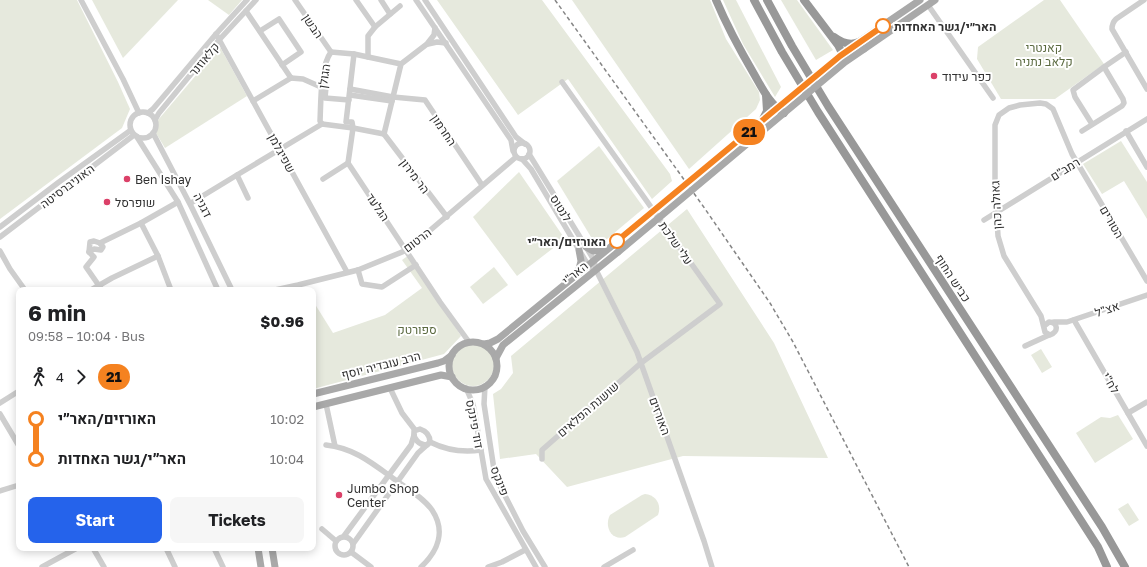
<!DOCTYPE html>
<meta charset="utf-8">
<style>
body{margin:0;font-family:"Golos Text",Heebo,sans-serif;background:#f6f6f6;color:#202124;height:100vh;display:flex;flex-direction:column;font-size:15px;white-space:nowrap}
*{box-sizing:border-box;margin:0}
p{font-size:13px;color:#757577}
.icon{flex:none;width:22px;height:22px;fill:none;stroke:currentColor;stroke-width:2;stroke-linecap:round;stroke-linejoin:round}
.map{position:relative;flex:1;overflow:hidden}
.sheet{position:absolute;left:16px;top:287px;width:300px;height:264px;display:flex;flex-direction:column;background:#fff;border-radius:8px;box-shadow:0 2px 10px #0003}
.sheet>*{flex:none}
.badge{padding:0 8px;border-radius:13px;font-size:14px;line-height:26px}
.map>.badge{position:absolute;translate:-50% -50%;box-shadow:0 0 0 2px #fff}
.legs{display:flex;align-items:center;gap:6px;height:44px;padding:0 12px;font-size:13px}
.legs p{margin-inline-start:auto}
.headline{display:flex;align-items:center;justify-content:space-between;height:68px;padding:0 12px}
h1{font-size:22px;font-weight:700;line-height:30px}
.action{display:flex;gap:8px;margin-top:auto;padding:8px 12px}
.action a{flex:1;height:46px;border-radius:8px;background:#2563eb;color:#fff;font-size:16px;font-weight:700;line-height:46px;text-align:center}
.action a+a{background:#f6f6f6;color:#202124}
ul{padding:0 12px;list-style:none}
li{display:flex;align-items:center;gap:14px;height:40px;font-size:15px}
li i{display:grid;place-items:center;width:6px;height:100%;margin:0 5px;background:currentColor}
li i::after{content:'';width:10px;height:10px;margin:-5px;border:3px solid;border-radius:50%;background:#fff}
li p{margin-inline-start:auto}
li:first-child i{background:linear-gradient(#0000 50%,currentColor 0)}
li:last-child i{background:linear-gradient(currentColor 50%,#0000 0)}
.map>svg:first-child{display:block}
.green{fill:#e6e9dd}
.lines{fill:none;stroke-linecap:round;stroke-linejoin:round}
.minor{stroke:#cecece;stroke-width:5.5}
.major{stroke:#a9a9a9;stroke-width:7}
.highway{stroke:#989898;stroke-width:8}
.rail{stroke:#868686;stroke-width:1.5;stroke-dasharray:4 3;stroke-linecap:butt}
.major-bridge{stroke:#a9a9a9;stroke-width:7}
.line-1-casing{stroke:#fff;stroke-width:9}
.line-1{stroke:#f58220;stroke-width:6}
.stop-1-dot{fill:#fff;stroke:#f58220;stroke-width:2}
.poi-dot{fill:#db4068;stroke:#fff;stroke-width:1.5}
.labels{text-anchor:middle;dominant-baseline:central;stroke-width:4;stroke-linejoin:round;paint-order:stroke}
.street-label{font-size:12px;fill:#313131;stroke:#fff}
.stop-label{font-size:12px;font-weight:bold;fill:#313131;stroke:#fff;text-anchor:start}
.park-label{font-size:12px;fill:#5b6a40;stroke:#fff}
.poi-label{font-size:12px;fill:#313131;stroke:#fff;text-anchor:start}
</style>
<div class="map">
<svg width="1147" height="567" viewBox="0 0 1147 567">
<rect width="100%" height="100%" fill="#fff"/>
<g class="green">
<polygon points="0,0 77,0 118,82 130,109 122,128 0,219"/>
<polygon points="92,0 178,0 123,58"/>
<polygon points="208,0 242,0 229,15"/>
<polygon points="437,0 542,0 670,174 672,181 652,199 568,79 518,115"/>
<polygon points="572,0 710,0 726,39 759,92 760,100 756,109 689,169"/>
<polygon points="723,0 736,0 781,87 775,97 743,44"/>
<polygon points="781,0 797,0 833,50 816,60"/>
<polygon points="1044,0 1060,0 1104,64 1055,99 1001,99 977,59 978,47"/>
<polygon points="220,47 247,96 165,148 156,133 158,120"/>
<polygon points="1121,141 1147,182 1147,219 1124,181 1102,194 1083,164"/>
<polygon points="599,146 644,208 607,239 598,242 591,237 557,181"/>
<polygon points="519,172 565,239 517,276 473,217"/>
<polygon points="687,209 774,343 828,458 683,456 567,487 536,454 500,459 493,394 501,389 513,373 511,356"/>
<polygon points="409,255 461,336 444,354 313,389 313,301 333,333 385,315 422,288 402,260"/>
<polygon points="494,267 508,285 483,304 470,287"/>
<circle cx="473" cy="365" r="21"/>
<polygon points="1041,349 1052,367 1042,373 1031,355"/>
<polygon points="1118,415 1133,439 1095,463 1076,433 1101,417 1110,418"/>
<path d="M645,494C656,495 662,505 658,515L625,537C611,541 604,526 610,515L642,495Z"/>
<polygon points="1128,503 1139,520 1129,526 1118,509"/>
</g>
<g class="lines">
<g class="minor">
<polyline points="81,0 123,79 139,113"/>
<polyline points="295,0 331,52"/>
<polyline points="356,0 375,27"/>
<polyline points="381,0 390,14"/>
<polyline points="416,0 511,140 513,151"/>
<polyline points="425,0 516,137 525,144"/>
<path d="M1144,0L1116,19C1113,22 1112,24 1112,29L1147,89"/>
<polyline points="928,5 993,98"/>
<polyline points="246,11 291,78"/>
<polyline points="260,31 279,19 301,52 282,65"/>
<polyline points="216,34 347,272"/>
<polyline points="428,44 437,42 446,43"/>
<polyline points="354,54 346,122 352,122 353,128 348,163 440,302 469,342"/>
<polyline points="368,57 368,36 375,27 400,6"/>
<path d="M401,64L354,54L331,52C320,67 321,103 320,121L322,124L353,128L384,134L401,64L427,44L434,35L435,28"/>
<polyline points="291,78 303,79 321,87 326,87 325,98 349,100"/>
<polyline points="350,89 393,97 425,100 482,185"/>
<polyline points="350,95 392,101"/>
<polyline points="253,101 291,78"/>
<circle cx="143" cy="125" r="13"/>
<polyline points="148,113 153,109 216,34 247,0"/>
<polyline points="155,120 159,113 219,40 256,0"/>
<polyline points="1092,124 1075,97 1073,90 1104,67 1126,52"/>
<polyline points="1082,131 1122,106 1124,103 1123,99 1104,67"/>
<polyline points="1126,131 1147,167"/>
<polyline points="153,133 192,208 231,288"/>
<polyline points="384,134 447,217"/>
<polyline points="137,137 178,202 217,288"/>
<circle cx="522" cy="151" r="8"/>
<polyline points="529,154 594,260 596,270 637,352 704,541 712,567"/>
<polyline points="522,159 531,169 588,265 590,267"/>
<polyline points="323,179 348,163"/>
<polyline points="248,198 237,175 322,124"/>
<polyline points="191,203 237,175"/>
<polyline points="984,220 1147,119"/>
<polyline points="141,223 158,256 171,290"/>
<polyline points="0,227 59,182 131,130"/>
<polyline points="0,237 134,135"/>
<polygon points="94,241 100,243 103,247 101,250 94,249 89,252 90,242"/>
<polyline points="100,243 141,223 178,202"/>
<polyline points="0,251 10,269 25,290"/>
<polyline points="89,252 94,257 86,267 102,290"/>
<polyline points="358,270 362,284 382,287 416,265"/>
<polyline points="91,290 112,278 158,256"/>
<polyline points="275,290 298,285 358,270 407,250 516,157"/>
<polyline points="1074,320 1147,446"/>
<polyline points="1054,322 1067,322 1147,295"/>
<path d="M1044,326L1049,322C1058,322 1059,332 1050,335L1045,332L1041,316L1004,256L998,236L995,188V125L999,115L1009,108L1020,105L1040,103L1046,104L1053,109L1072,154L1147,281"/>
<polyline points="1025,346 1049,335"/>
<polyline points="485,386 484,404 495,476 523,531 545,567"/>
<polyline points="390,388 402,413 415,430"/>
<polyline points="466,388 473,404 486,479 536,567"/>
<polyline points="0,403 19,391"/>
<polyline points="326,404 335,446"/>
<polyline points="1128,413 1147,402"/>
<polyline points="0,414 19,446"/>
<path d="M420,429C426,431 430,435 430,442L427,445C419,445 413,439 414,431Z"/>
<path d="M430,442C446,450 462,453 481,450"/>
<path d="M326,445C354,448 372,463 394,479C406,488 423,497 432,510C446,531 438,551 421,567"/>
<polyline points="542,459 542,450 641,363 720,304 562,82"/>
<polyline points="0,491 19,485"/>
<polyline points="322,529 336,541"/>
<polyline points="344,536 411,445 414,435"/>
<circle cx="344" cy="546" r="9"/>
<polyline points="353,544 418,453 428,444"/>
<polyline points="93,548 104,567"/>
<polyline points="166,548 175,567"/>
<polyline points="214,548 223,567"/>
<polyline points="351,552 371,567"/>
<polyline points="42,567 77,548"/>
<polyline points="488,567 502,562 525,550"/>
<polyline points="604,567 633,550"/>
</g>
<g class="major">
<polyline points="860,41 920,0"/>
<polyline points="864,49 935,0"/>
<polyline points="586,247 593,251 605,250"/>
<polyline points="578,273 581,261 579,250"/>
<circle cx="473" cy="366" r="24"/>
<polyline points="484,344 490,343 498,339 613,245"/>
<polyline points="496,358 503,345 618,252"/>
<polyline points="313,394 438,363 444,361 452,355"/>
<polyline points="313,407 441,375 452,377"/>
<polyline points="258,548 261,567"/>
<polyline points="272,548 275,567"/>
</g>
<g class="highway">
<path d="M716,0C727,26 740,50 754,74C762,88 770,105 784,113"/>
<polyline points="754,0 782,52 818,112 1098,547 1107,567"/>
<polyline points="767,0 792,46 828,106 1102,527 1125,567"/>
<polyline points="804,0 838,45 841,51 843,61"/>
<path d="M834,37C842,43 850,46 859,42"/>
<polyline points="762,121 767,111 766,95"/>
</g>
<polyline class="rail" points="555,0 703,206 770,303 793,342 909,567"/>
<g class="major-bridge">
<polyline points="613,245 840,56 860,41"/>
<polyline points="618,252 845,62 864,49"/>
</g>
</g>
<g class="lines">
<g class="line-1-casing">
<polyline id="line-1" points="617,241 840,56 883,26"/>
</g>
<use href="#line-1" class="line-1"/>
</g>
<g class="stop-1-dot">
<circle cx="883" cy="26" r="7"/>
<circle cx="617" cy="241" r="7"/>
</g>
<g class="poi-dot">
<circle cx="934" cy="76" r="4"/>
<circle cx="127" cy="179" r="4"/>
<circle cx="107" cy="202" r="4"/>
<circle cx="339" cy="495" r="4"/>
</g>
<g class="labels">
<g class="street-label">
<text transform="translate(313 26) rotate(56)">הבשן</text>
<text transform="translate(204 59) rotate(-50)">קלאוזנר</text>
<text transform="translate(324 76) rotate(-81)">הגולן</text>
<text transform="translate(444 130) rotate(56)">החרמון</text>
<text transform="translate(282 153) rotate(61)">שפיגלמן</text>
<text transform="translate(1065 169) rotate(-32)">רמב"ם</text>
<text transform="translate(415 176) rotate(53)">הר מירון</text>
<text transform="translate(67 186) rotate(-37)">האוניברסיטה</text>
<text transform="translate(203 205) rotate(63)">דגניה</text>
<text transform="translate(996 205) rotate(-93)">גאולה כהן</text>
<text transform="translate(378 207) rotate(56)">הגלעד</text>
<text transform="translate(561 208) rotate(58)">לנטוס</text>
<text transform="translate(1112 222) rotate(60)">הטורים</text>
<text transform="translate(417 240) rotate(-37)">הרטום</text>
<text transform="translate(676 243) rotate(55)">עלי שלכת</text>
<text transform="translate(575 273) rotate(-39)">האר"י</text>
<text transform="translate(953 278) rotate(57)">כביש החוף</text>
<text transform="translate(1107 309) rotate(-18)">אצ"ל</text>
<text transform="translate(381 365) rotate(-14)">הרב עובדיה יוסף</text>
<text transform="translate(1111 383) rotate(60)">לח"י</text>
<text transform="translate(588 409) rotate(-41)">שושנת הפלאים</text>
<text transform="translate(660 416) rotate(70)">האורזים</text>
<text transform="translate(475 424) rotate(79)">דוד פינקס</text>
<text transform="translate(500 481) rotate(69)">פינקס</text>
</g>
<g class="stop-label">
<text x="894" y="26">האר״י/גשר האחדות</text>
<text x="606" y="241" text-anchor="end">האורזים/האר״י</text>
</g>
<g class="park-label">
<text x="1044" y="47">קאנטרי<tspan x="1044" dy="14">קלאב נתניה</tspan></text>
<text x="417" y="329">ספורטק</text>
</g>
<g class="poi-label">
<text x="942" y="76">כפר עידוד</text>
<text x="135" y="179">Ben Ishay</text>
<text x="115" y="202">שופרסל</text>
<text x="347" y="488">Jumbo Shop<tspan x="347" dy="14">Center</tspan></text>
</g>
</g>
</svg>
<b class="badge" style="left:749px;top:132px;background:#f58220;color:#111">21</b>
<section class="sheet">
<div class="headline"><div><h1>6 min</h1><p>09:58 – 10:04 · Bus</p></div><b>$0.96</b></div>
<div class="legs"><svg class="icon" aria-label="walk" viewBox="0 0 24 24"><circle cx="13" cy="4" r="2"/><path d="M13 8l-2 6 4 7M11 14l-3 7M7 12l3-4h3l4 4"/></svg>4<svg class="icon" aria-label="forward" viewBox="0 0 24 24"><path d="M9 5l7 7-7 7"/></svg><b class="badge" style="background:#f58220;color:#111">21</b></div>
<ul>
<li><i style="color:#f58220"></i><b>האורזים/האר״י</b><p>10:02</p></li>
<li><i style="color:#f58220"></i><b>האר״י/גשר האחדות</b><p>10:04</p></li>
</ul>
<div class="action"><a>Start</a><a>Tickets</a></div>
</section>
</div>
